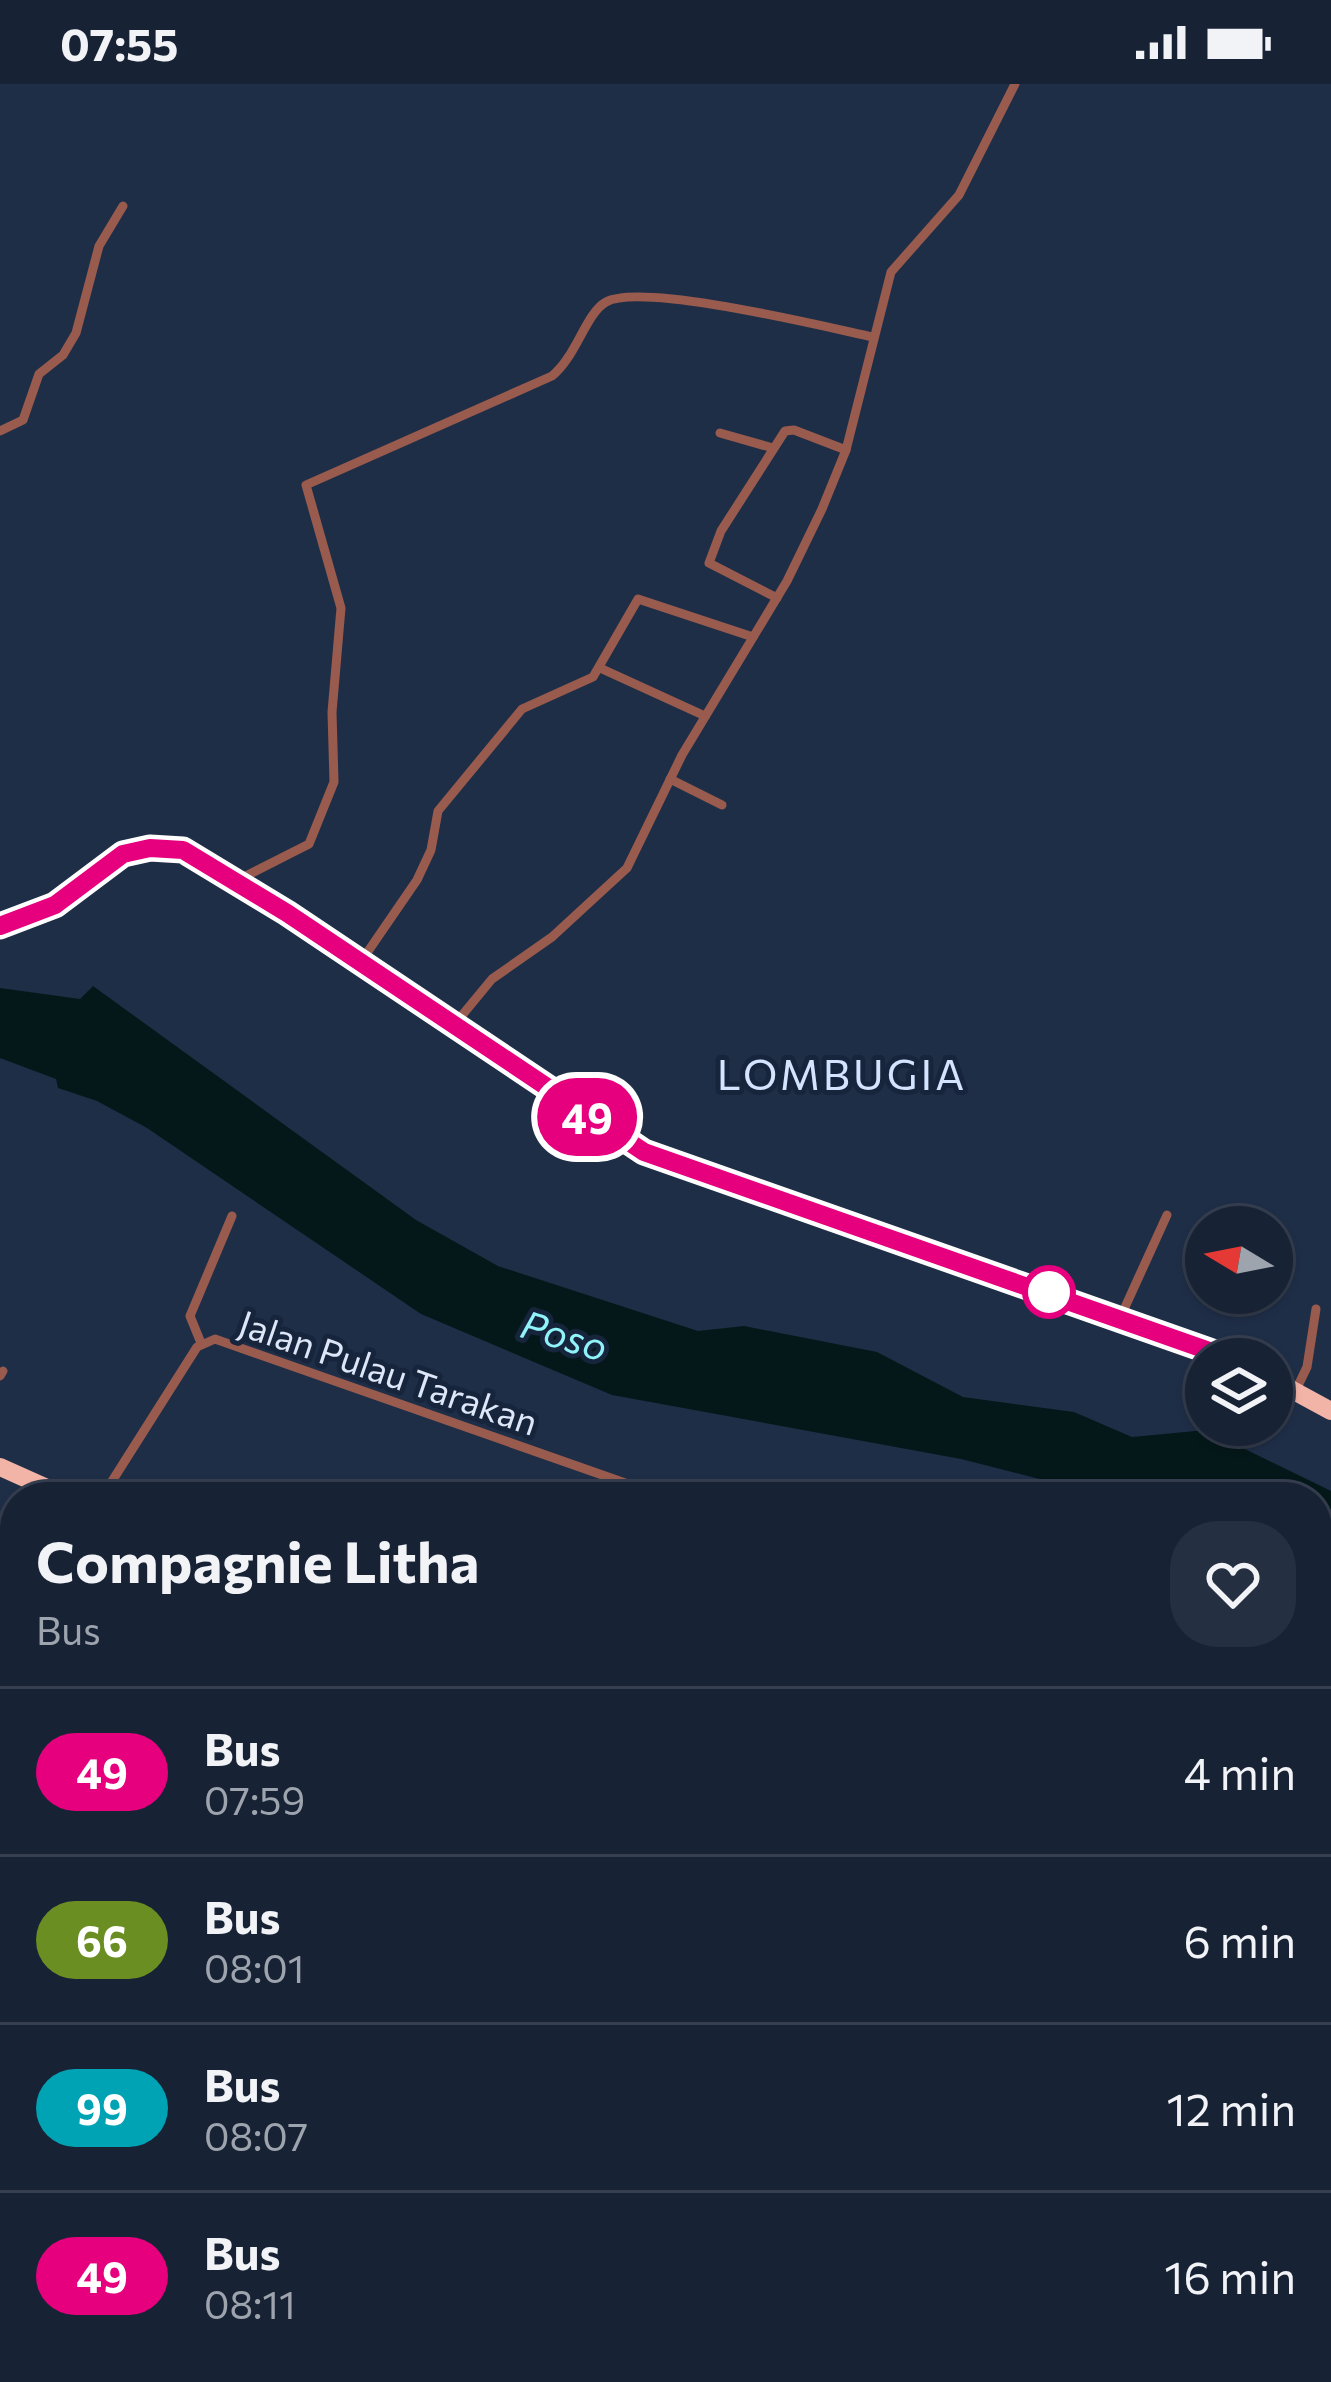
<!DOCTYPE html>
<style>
body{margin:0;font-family:Commissioner,sans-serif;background:#242f41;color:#f1f3f6;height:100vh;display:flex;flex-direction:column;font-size:45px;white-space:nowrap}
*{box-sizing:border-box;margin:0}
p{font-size:39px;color:#9ea4ad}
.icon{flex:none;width:66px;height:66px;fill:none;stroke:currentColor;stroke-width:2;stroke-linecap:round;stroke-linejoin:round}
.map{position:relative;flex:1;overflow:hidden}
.sheet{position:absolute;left:0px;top:1398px;width:1332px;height:900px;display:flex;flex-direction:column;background:#172235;border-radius:48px 48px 0 0;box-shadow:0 3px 9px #0004,0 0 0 3px #363f50}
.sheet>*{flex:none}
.badge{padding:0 24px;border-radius:39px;font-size:42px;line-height:78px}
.needle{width:78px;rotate:280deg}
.controls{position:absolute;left:1185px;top:1122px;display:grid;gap:24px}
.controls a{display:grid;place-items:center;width:108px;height:108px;border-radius:50%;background:#172235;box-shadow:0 3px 9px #0004,0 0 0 3px #363f50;font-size:60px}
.map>.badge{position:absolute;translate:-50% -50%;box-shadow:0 0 0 6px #fff}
.round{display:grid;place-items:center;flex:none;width:126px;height:126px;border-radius:48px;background:#242f41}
.overview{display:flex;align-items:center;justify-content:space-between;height:204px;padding:0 36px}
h1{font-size:57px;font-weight:700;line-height:90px}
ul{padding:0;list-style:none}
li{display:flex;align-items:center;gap:36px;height:168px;padding:0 36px;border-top:3px solid #363f50}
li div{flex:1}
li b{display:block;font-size:45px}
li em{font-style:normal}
li .badge{min-width:132px;font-weight:700;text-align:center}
.status{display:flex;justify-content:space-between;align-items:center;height:84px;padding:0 60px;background:#172235;direction:ltr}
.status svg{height:33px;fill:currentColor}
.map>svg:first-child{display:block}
.water{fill:#051819}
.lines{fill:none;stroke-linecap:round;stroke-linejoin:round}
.street{stroke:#985b4e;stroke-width:9}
.highway{stroke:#f2b4a6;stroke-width:18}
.line-casing{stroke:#fff;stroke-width:27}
.line{stroke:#e6007e;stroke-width:18}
.stop-dot{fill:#fff;stroke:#e6007e;stroke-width:6}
.labels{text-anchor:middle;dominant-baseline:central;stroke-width:10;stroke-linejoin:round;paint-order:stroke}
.street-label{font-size:36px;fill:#dee7f8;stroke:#16243c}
.water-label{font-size:39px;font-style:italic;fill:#90f3fa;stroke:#16243c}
.quarter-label{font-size:42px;letter-spacing:3px;fill:#d4e4fe;stroke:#16243c}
</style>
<div class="status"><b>07:55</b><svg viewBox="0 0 49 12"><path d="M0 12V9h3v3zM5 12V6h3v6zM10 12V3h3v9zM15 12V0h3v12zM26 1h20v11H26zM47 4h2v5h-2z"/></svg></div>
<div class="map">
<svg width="1331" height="2298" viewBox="0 0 1331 2298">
<rect width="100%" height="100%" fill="#1f2e47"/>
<polygon class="water" points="93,902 416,1136 498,1182 698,1247 744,1242 877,1268 963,1313 1074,1328 1132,1353 1206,1346 1323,1403 1331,1407 1331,1502 1317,1495 1317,1413 1110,1413 961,1375 612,1311 421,1230 147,1044 97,1017 58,1004 56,995 0,974 0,904 80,915"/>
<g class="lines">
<g class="street">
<polyline points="0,347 23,336 39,290 63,271 76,249 99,162 123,122"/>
<polyline points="720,349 773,364"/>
<polyline points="777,514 709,479 721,447 785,347 794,346 846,366"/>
<polyline points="600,584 705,632"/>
<polyline points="670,695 722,721"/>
<path d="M236,797L309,760L334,698L332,628L341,524L306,401L552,292C576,273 586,229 606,218C642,198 826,243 873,253"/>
<polyline points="360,879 417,796 431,766 438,727 522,625 593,593 638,515 753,553"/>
<polyline points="454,941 492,895 552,853 627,784 682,671 787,497 822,425 846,366 891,188 959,111 1015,0"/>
<polyline points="1121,1232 1167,1131"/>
<polyline points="201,1259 190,1232 232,1132"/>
<polyline points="0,1292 3,1287"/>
<polyline points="1295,1308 1307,1283 1316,1225"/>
<polyline points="102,1413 197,1263 215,1255 665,1413"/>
<polyline points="0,1557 15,1536"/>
<polyline points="1317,1560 1325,1543"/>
<polyline points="1317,1657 1331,1663"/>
<polyline points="0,1664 15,1668"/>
<polyline points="0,1740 15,1743"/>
<polyline points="1317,1906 1331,1864"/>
<polyline points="8,1945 15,1989"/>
<polyline points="1317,2125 1331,2128"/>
<polyline points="1317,2272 1331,2277"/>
<polyline points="1036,2283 1077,2298"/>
<polyline points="1091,2283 1132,2298"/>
<polyline points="484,2298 489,2283"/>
<polyline points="725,2298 730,2283"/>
<polyline points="990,2298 995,2283"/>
<polyline points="1192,2298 1197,2283"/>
</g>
<g class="highway">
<polyline points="0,842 55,821 123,770 183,766 287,829 644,1068 1232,1275"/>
<polyline points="1272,1295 1331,1327"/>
<polyline points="0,1383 67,1413"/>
<polyline points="351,2283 353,2298"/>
</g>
</g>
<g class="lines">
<g class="line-casing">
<polyline id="line" points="0,842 55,821 123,770 150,764 183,766 287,829 644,1068 1232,1275"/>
</g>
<use href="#line" class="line"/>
</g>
<circle class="stop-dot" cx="1049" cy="1208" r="24"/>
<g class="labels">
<g class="street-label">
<text transform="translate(389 1287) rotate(19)">Jalan Pulau Tarakan</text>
</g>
<g class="water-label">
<text transform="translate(565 1250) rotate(17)">Poso</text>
</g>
<g class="quarter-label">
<text x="842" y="989">LOMBUGIA</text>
</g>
</g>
</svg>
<div class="controls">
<a><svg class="needle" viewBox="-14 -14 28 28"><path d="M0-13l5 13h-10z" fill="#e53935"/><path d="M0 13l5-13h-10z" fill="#9ea4ad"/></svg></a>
<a><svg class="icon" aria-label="layers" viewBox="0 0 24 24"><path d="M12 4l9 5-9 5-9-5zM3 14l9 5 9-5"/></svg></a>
</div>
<b class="badge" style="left:587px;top:1033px;background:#e6007e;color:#fff">49</b>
<section class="sheet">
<div class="overview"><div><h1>Compagnie Litha</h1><p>Bus</p></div><a class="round"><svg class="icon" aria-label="heart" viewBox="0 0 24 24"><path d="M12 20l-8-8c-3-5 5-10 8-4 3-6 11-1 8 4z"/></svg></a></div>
<ul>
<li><span class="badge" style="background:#e6007e;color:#fff">49</span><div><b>Bus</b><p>07:59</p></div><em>4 min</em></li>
<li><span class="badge" style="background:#6b8e23;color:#fff">66</span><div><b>Bus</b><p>08:01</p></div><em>6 min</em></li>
<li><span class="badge" style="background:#00a3b4;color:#fff">99</span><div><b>Bus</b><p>08:07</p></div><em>12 min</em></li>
<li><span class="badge" style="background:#e6007e;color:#fff">49</span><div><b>Bus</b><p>08:11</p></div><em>16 min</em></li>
</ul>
</section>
</div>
